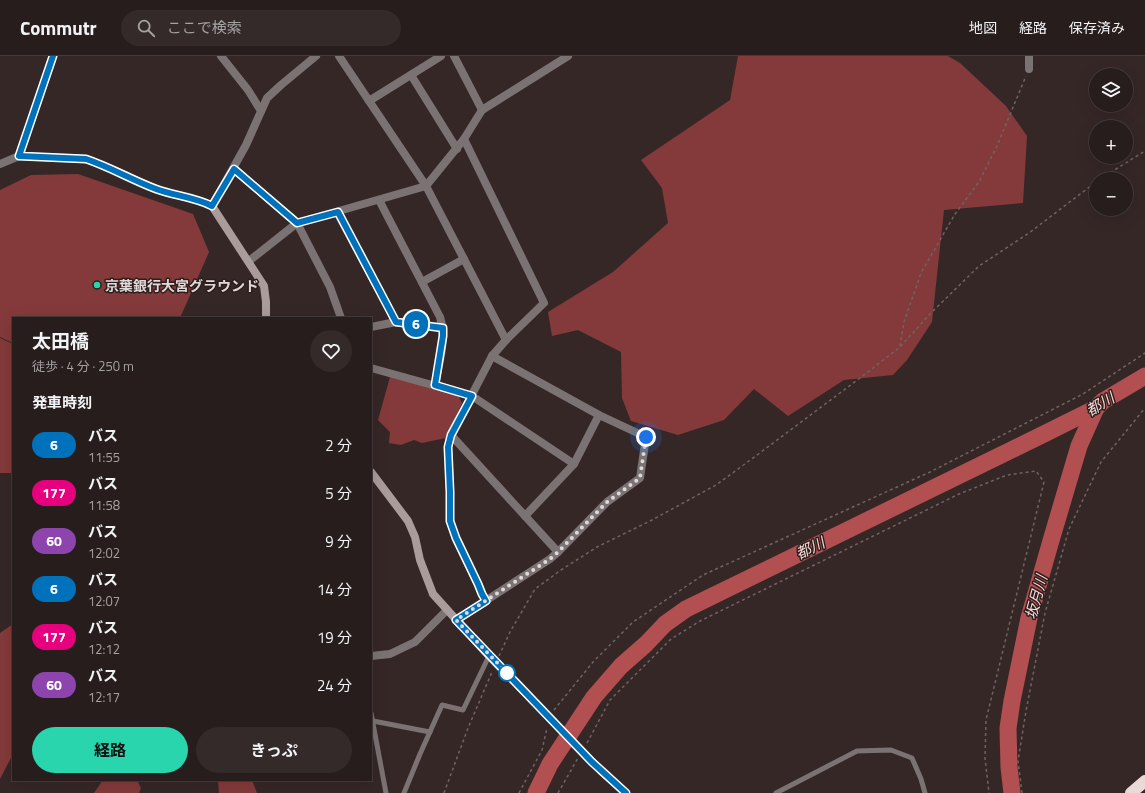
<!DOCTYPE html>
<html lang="ja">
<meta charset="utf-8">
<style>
body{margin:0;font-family:"Titillium Web","Noto Sans JP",sans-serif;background:#342a2a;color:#f1f3f6;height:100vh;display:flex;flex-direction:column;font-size:15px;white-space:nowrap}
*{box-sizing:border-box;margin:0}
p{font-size:13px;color:#a5a2a4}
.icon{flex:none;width:22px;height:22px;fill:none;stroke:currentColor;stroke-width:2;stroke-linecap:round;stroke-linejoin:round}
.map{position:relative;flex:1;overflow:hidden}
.panel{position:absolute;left:12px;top:261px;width:360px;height:464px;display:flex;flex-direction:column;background:#281d1d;border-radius:0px;box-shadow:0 4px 16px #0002,0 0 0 1px #443b3b}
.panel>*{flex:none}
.badge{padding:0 8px;border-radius:13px;font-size:14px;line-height:26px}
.controls{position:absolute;left:1089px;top:12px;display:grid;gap:8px}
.controls a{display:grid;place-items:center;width:44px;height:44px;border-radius:50%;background:#281d1d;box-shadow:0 4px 16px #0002,0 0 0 1px #443b3b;font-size:20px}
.you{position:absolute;width:20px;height:20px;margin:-10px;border:3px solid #fff;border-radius:50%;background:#1a73e8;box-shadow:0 0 0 6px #1a73e833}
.map>.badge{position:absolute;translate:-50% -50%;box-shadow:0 0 0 2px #fff}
h2{padding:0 20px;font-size:15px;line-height:36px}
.round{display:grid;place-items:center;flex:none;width:42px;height:42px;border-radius:21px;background:#342a2a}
.overview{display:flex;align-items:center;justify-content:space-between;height:68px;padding:0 20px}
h1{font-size:19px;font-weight:700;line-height:30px}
.cta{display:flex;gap:8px;margin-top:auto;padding:8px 20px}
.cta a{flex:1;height:46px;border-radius:24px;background:#29d5ad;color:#111;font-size:16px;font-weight:700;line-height:46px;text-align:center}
.cta a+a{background:#342a2a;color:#f1f3f6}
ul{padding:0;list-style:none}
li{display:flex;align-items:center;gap:12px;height:48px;padding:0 20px}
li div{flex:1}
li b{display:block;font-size:15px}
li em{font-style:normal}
li .badge{min-width:44px;font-weight:700;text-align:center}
header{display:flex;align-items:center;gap:24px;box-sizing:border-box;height:56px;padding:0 20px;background:#281d1d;border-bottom:1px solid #443b3b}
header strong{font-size:19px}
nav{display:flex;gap:22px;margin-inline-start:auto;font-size:14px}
.search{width:280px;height:36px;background:#342a2a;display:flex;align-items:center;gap:10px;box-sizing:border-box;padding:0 14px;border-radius:22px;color:#a5a2a4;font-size:15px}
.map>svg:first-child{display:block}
.green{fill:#843a3a}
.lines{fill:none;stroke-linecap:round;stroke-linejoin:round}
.river{stroke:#b24f50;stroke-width:17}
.path{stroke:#706363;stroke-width:1.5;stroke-dasharray:3 3;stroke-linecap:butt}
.lane{stroke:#7b7373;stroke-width:5}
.street{stroke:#7b7373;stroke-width:8}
.secondary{stroke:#a99c9b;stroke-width:8}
.highway{stroke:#ebd8d7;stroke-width:12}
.line-casing{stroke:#fff;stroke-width:9}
.line{stroke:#0072bc;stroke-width:6}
.walk{stroke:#e2d8d8;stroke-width:4;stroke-dasharray:0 7.2}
.poi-dot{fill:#29d5ad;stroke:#2c1e1d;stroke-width:1.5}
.stop-dot{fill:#fff;stroke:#0072bc;stroke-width:2}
.labels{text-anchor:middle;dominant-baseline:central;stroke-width:3;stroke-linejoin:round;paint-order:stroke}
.poi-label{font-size:14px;font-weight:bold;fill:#e2d8d8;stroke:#2c1e1d;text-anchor:start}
.water-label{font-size:15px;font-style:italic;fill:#f5d9d7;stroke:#2c1e1d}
</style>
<header>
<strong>Commutr</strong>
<div class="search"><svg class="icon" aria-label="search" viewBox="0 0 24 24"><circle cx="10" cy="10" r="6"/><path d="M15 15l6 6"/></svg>ここで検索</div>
<nav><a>地図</a><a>経路</a><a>保存済み</a></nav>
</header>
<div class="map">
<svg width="1145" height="737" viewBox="0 0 1145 737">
<rect width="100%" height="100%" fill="#362727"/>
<g class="green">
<polygon points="738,0 948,0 960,7 1006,50 1027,80 1023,147 944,154 932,266 907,304 893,319 844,324 788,360 754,333 724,364 678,379 631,365 622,342 621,296 578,274 552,280 548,256 613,216 668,167 662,132 641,104 730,44"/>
<polygon points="78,118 193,158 209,196 180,262 13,262 13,287 0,281 0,134 31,119"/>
<polygon points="0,282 13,288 13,417 0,417"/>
<polygon points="390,321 458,339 462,347 446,382 422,387 414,384 401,389 389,387 390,376 378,364"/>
<polygon points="13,568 13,698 0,723 0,577"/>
<polygon points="103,724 137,724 141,732 139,737 94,737"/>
<polygon points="218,724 252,724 257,737 219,737"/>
</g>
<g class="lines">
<g class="river">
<polyline points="536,737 550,708 594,641 621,610 646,588 665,568 686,553 1046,377 1096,352 1103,345 1145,320"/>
<polyline points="1012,737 1009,711 1008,672 1012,645 1029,562 1050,488 1079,390 1096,352"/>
</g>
<g class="path">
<polyline points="1100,123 1145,95"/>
<polyline points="900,290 904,266 921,217 955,158 979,126 997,90 1026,20"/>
<polyline points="499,600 510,576 535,533 561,514 597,491 652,464 716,429 749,405 860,322 900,291 929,259 979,210 1029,177 1096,126"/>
<polyline points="554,654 593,606 633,566 703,519 930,416 1083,338 1145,297"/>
<polyline points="587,687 610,644 671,583 700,565 959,438 1007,419 1036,415 1044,426 986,664 985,702 989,737"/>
<polyline points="444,737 468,672 492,616"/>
<polyline points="519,737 542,694 547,672"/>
<polyline points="558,737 578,702"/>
<polyline points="1022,737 1018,705 1026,655 1045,557 1069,473 1101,406 1145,352"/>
</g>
<g class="lane">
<polyline points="371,657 386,737"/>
<polyline points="373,665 430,676"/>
<polyline points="404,737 420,698 442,649 463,654 489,600"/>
<polyline points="776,737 857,695 891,694 912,702 921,723 925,737"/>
</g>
<g class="street">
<polyline points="221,0 248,34 261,55"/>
<polyline points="339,0 426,130 506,284"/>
<polyline points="454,0 482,54"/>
<polyline points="1029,0 1029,13"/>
<polyline points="411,19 457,93"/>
<polyline points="369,45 441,0"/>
<polyline points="19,100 53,0"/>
<path d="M0,108L19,100L86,103C112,111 136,126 162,135C179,141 196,141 212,150L246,89L267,42L281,29L316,0"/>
<polyline points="234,113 297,167 330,231 341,262"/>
<path d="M379,144L440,261C447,283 439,307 435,329"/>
<polyline points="337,156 396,266"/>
<polyline points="249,205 297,167 426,130 464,83"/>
<polyline points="422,226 464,203"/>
<polyline points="371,271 396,266 443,272"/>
<polyline points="371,312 472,340 574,408"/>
<polyline points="451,379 448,391 450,436 450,465 456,483 478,528 482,538 486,545"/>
<polyline points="525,460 574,408 599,359"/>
<polyline points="558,496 451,379 492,300 506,284 544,247 464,83 482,54 568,0"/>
<polyline points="456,564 550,503 558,496 607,446 640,422 646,381 599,359 492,300"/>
<polyline points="371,600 390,598 415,586 447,554"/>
</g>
<g class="secondary">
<polyline points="212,150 264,230 266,246 266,262"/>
<polyline points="371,416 408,465 415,481 420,504 433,538 489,600 582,695 602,716 626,737"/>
</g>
<polyline class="highway" points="1131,737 1145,725"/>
</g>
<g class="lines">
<g class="line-casing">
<path id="line" d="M53,0L19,100L86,103C110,111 132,124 156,133C175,140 194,141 212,150L234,113L297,167L338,156L396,266L443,272V280L435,329L472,340L451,379L448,391L450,436V465L456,482L478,528L482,538L486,545L456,564L592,706L626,737"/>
</g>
<use href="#line" class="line"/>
<polyline class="walk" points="507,617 456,564 550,503 558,496 607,446 640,422 646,381"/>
</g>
<circle class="poi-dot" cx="97" cy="229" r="4"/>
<circle class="stop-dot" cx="507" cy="617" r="8"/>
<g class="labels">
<g class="poi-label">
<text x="105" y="229">京葉銀行大宮グラウンド</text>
</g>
<g class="water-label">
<text transform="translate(1100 348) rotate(-31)">都川</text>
<text transform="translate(810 492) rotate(-26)">都川</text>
<text transform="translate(1036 541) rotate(-75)">坂月川</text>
</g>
</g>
</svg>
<div class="controls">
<a><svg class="icon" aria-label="layers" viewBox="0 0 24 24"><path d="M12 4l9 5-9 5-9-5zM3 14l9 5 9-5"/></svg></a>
<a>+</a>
<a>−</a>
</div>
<div class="you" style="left:646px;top:381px"></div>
<b class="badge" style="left:416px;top:268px;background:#0072bc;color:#fff">6</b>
<section class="panel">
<div class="overview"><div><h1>太田橋</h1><p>徒歩 · 4 分 · 250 m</p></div><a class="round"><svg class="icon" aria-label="heart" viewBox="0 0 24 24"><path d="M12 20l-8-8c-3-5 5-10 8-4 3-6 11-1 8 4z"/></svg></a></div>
<h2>発車時刻</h2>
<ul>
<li><span class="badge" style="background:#0072bc;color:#fff">6</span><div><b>バス</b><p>11:55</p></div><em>2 分</em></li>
<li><span class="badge" style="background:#e6007e;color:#fff">177</span><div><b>バス</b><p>11:58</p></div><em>5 分</em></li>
<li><span class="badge" style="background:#8e44ad;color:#fff">60</span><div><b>バス</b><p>12:02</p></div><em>9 分</em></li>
<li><span class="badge" style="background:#0072bc;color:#fff">6</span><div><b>バス</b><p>12:07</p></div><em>14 分</em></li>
<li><span class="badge" style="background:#e6007e;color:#fff">177</span><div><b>バス</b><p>12:12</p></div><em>19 分</em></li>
<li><span class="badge" style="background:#8e44ad;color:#fff">60</span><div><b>バス</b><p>12:17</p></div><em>24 分</em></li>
</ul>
<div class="cta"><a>経路</a><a>きっぷ</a></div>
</section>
</div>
